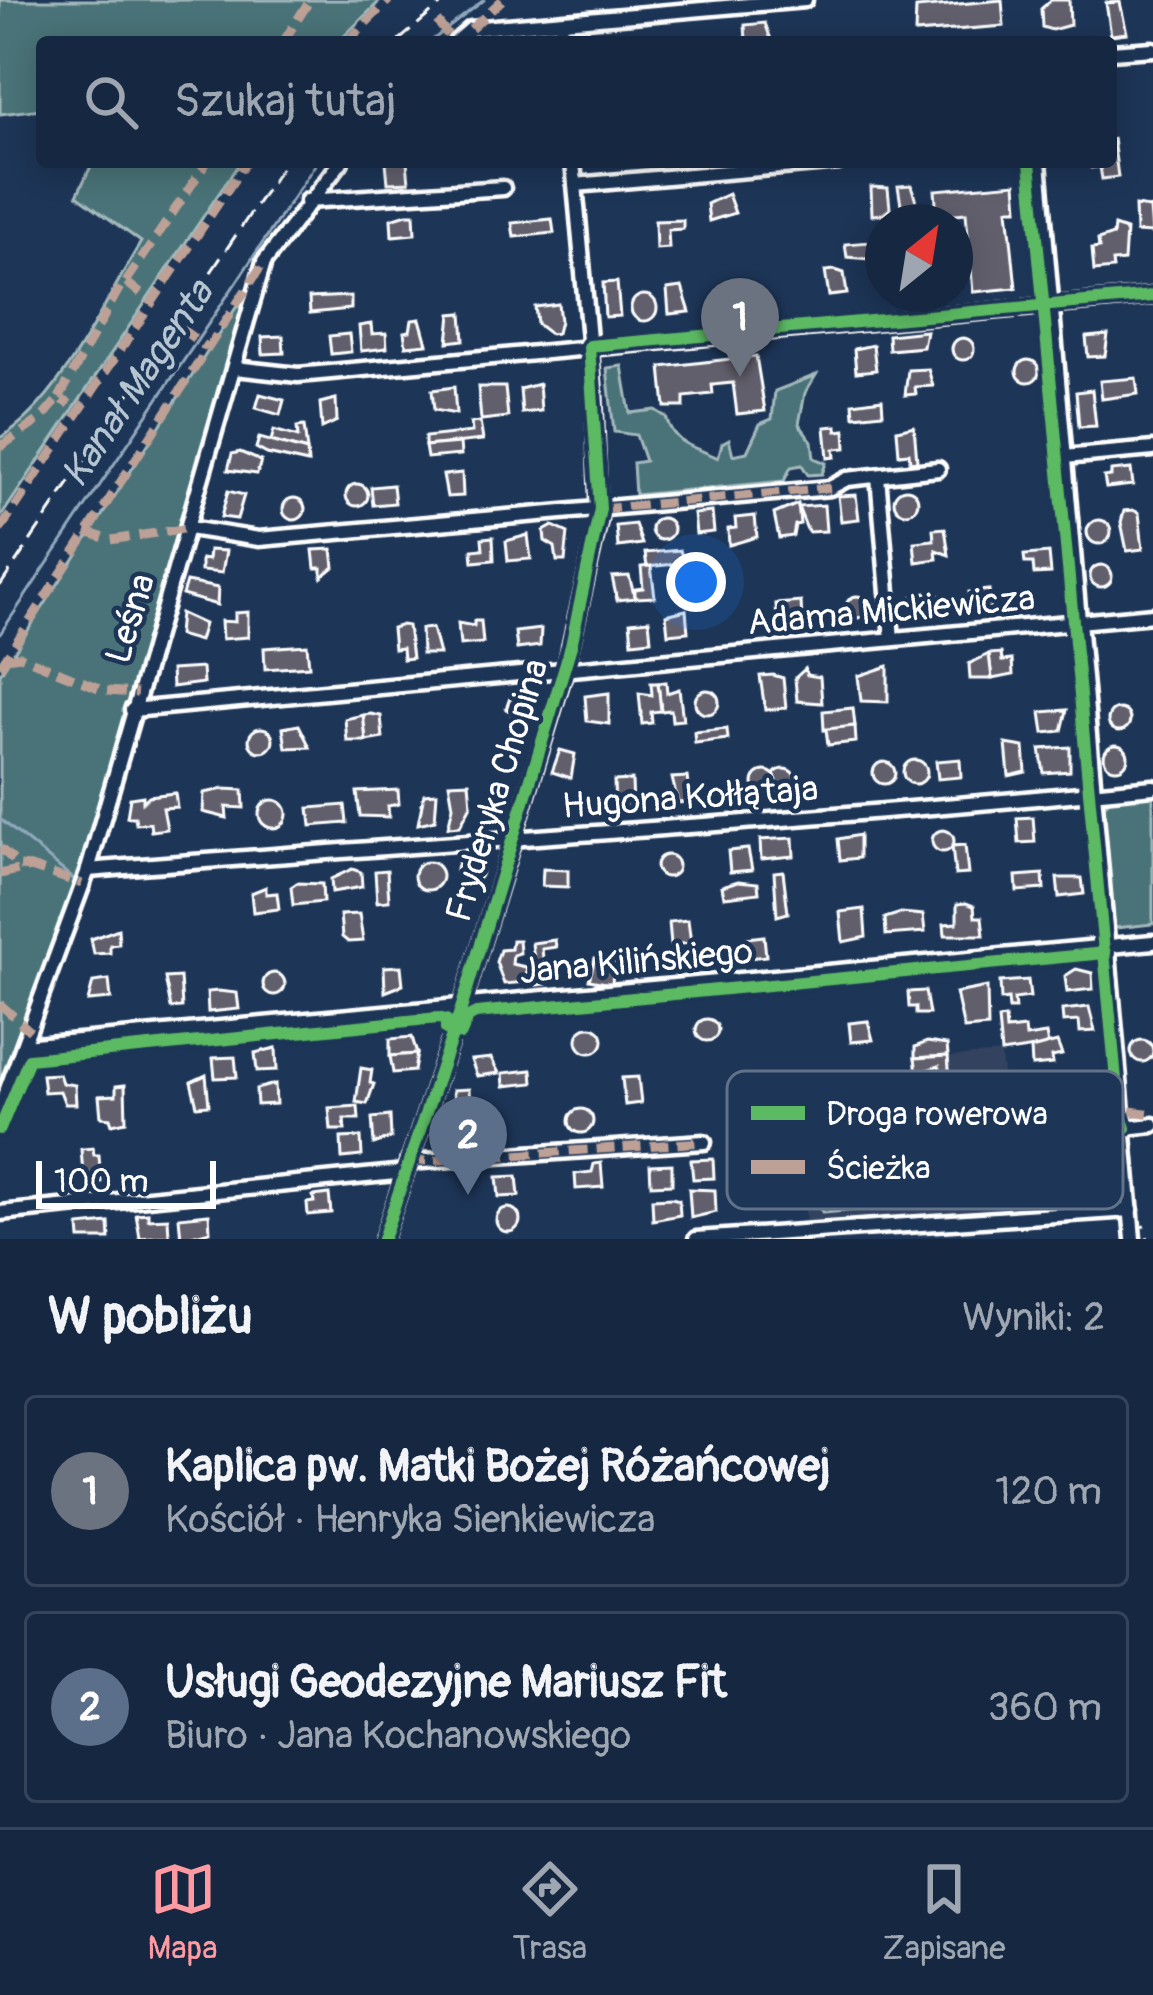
<!DOCTYPE html>
<html lang="pl">
<meta charset="utf-8">
<style>
:root{--surface:#162841;--page:#23344c;--text:#f1f3f6;--muted:#9ea6b1;--line:#35445a;--accent:#ff9aa2}
body{margin:0;font-family:Pangolin,sans-serif;background:var(--page);color:var(--text)}
.compass{position:absolute;left:865px;top:204px;width:108px;height:108px;border-radius:50%;background:var(--surface);box-shadow:0 6px 30px #0003;rotate:30deg}
.scale{position:absolute;left:36px;bottom:30px;width:180px;box-sizing:border-box;padding-left:12px;border:6px solid #fff;border-top:0;font-size:33px;line-height:42px;white-space:nowrap;color:#fff;-webkit-text-stroke:9px #1d3557;paint-order:stroke}
.you{position:absolute;left:696px;top:582px;width:42px;height:42px;margin:-30px;border:9px solid #fff;border-radius:50%;background:#1a73e8;box-shadow:0 0 0 18px #1a73e833}
.badge{display:grid;place-items:center;width:78px;height:78px;border-radius:50%;background:var(--accent);color:#fff;font-size:39px;font-weight:700}
.pin{position:absolute;translate:-50% -99px;filter:drop-shadow(0 3px 6px #0008)}
.pin::after{content:'';position:absolute;top:63px;width:42px;height:36px;background:inherit;clip-path:polygon(0 0,100% 0,50% 100%)}
.list{margin:0;padding:0;list-style:none}
h2{display:flex;justify-content:space-between;align-items:center;height:156px;margin:0;padding:0 48px;font-size:51px}
h2 small{font-size:39px;font-weight:400;color:var(--muted)}
.list li{display:grid;grid-template-columns:78px 1fr auto;gap:36px;align-items:center;box-sizing:border-box;height:192px;margin:0 24px 24px;padding:0 24px;border:3px solid var(--line);border-radius:12px}
.list b{display:block;font-size:45px;white-space:nowrap}
.list p{margin:0;font-size:39px;white-space:nowrap;color:var(--muted)}
.list em{font-size:39px;font-style:normal;color:var(--muted)}
.icon{flex:none;width:66px;height:66px;fill:none;stroke:currentColor;stroke-width:2;stroke-linecap:round;stroke-linejoin:round}
.map{position:relative;flex:none;width:1153px;height:1239px;overflow:hidden}
.search{position:absolute;background:var(--surface);box-shadow:0 6px 30px #0003;left:36px;right:36px;top:36px;height:132px;display:flex;align-items:center;gap:30px;box-sizing:border-box;padding:0 42px;border-radius:12px;color:var(--muted);font-size:45px}
.sheet{height:588px;background:var(--surface)}
nav{display:flex;justify-content:space-around;align-items:center;box-sizing:border-box;height:168px;border-top:3px solid var(--line);background:var(--surface);font-size:33px;color:var(--muted)}
nav a{display:grid;justify-items:center;gap:6px}
nav .on{color:var(--accent)}
.map>svg:first-child{display:block}
.built{fill:#32425e}
.green{fill:#4a7378;stroke:#a4b9bc;stroke-width:3;fill-rule:evenodd}
.lines{fill:none;stroke-linecap:round;stroke-linejoin:round}
.stream{stroke:#91a8bc;stroke-width:3}
.building{fill:#625f6d;stroke:#fff;stroke-width:3}
.street-casing{stroke:#fff;stroke-width:21}
.path{stroke:#fff;stroke-width:3;stroke-dasharray:3 9;stroke-linecap:butt}
.street{stroke:#1d3557;stroke-width:12}
.rail{stroke:#fff;stroke-width:3;stroke-dasharray:18 9;stroke-linecap:butt}
.quiet{stroke:#bda197;stroke-width:9;stroke-dasharray:18 9;stroke-linecap:butt}
.cycleway-casing{stroke:#1d3557;stroke-width:20}
.cycleway{stroke:#5cba63;stroke-width:12}
.labels{text-anchor:middle;stroke-width:9;stroke-linejoin:round;paint-order:stroke}
.street-label{font-size:36px;fill:#fff;stroke:#1d3557}
.water-label{font-size:39px;font-style:italic;fill:#b5c5d2;stroke:#1d3557}
.key{fill:#1d3557;stroke:#617289;stroke-width:3}
.key-label{font-size:33px;fill:#fff}
</style>
<div class="map">
<svg width="1153" height="1239" viewBox="0 0 1153 1239">
<rect width="100%" height="100%" fill="#1d3557"/>
<filter id="ink" filterUnits="userSpaceOnUse"><feTurbulence type="fractalNoise" baseFrequency=".00833" numOctaves="2"/><feDisplacementMap in="SourceGraphic" scale="24" xChannelSelector="R" yChannelSelector="G"/><feConvolveMatrix kernelMatrix="1 2 1 2 8 2 1 2 1" color-interpolation-filters="sRGB"/></filter>
<g filter="url(#ink)">
<polygon class="built" points="1001,1053 1004,1084 1108,1075 1118,1203 806,1225 800,1143 954,1133 949,1057"/>
<g class="green">
<polygon points="0,0 381,0 338,42 42,42 42,109 0,114"/>
<path d="M93 162H240L0 518V438C61 401 103 304 141 242L77 195Z"/>
<polygon points="237,306 246,311 59,941 0,1086 0,674"/>
<path d="M622 366 630 413 655 410 666 417C674 446 694 446 718 458L722 443 729 439 733 455 747 452 760 424 772 419 775 391 816 375 805 393 799 424 812 441 814 458 826 463 822 474 808 475 802 465 791 467 784 481 635 495 633 463 645 461 636 435 614 432 607 368Z"/>
<polygon points="1153,793 1153,924 1115,928 1101,809 1111,798"/>
<path d="M934 1141 931 1149 945 1177 940 1192 927 1204 823 1213C809 1194 797 1180 814 1156H804L803 1150ZM914 1149 933 1156 940 1169 938 1189C921 1209 800 1227 811 1169L824 1156Z"/>
</g>
<g class="lines">
<g class="stream">
<polyline points="430,42 484,0"/>
<polyline points="0,634 317,162"/>
<polyline points="0,819 76,881"/>
</g>
</g>
<g class="building">
<polygon points="1002,0 1004,26 915,33 916,8"/>
<polygon points="1069,0 1070,25 1052,30 1042,27 1041,9 1051,0"/>
<polygon points="1120,2 1127,33 1111,35 1106,3"/>
<polygon points="765,23 772,42 746,40 745,25"/>
<polygon points="1113,138 1118,177 1102,179 1100,167 1091,168 1088,162 1111,162"/>
<polygon points="386,162 407,162 409,182 388,183"/>
<polygon points="1016,183 1018,209 1008,209 1016,288 973,292 966,213 937,216 935,190"/>
<polygon points="911,185 919,210 902,211 898,186"/>
<polygon points="871,187 888,188 890,208 883,214 872,215"/>
<polygon points="728,194 735,213 709,221 707,204"/>
<polygon points="1135,206 1150,208 1152,233 1136,232"/>
<polygon points="407,214 414,214 415,234 392,236 391,219"/>
<polygon points="552,219 554,233 514,237 512,223"/>
<polygon points="683,220 683,229 668,230 669,248 656,249 655,221"/>
<polygon points="1114,226 1126,230 1124,261 1112,262 1113,269 1094,271 1092,249 1099,248 1098,240 1113,235"/>
<polygon points="882,241 883,260 847,257 845,244"/>
<polygon points="835,270 844,273 847,294 829,296 825,271"/>
<polygon points="617,282 620,316 605,317 603,283"/>
<polygon points="750,286 748,306 731,308 729,291"/>
<polygon points="682,287 690,312 669,314 667,289"/>
<circle cx="644" cy="308" r="13"/>
<polygon points="351,296 351,309 310,313 309,298"/>
<polygon points="558,304 560,321 557,333 550,334 537,324 535,307"/>
<polygon points="462,313 464,340 448,342 451,314"/>
<polygon points="420,319 427,344 406,346 404,332 410,331 412,320"/>
<polygon points="371,324 372,334 386,333 387,348 361,351 359,326"/>
<polygon points="926,331 923,347 889,350 888,335"/>
<polygon points="349,334 351,352 331,354 329,336"/>
<polygon points="1108,335 1105,356 1088,357 1086,337"/>
<polygon points="283,336 284,353 263,354 262,337"/>
<circle cx="963" cy="349" r="11"/>
<polygon points="873,345 876,370 856,372 854,349"/>
<polygon points="756,356 765,411 737,414 733,383 712,385 713,394 684,397 684,407 665,407 661,367"/>
<circle cx="1028" cy="371" r="11"/>
<polygon points="928,369 933,386 915,387 916,394 905,395 908,370"/>
<polygon points="1136,378 1138,394 1102,399 1100,381"/>
<polygon points="539,384 541,411 522,413 520,389"/>
<polygon points="454,387 456,414 434,410 432,390"/>
<polygon points="478,387 505,387 508,417 481,420"/>
<polygon points="1092,390 1096,426 1079,427 1076,392"/>
<polygon points="260,394 284,400 280,415 256,408"/>
<polygon points="336,399 337,421 322,428 320,403"/>
<polygon points="882,399 883,413 854,416 853,403"/>
<polygon points="480,422 483,440 425,446 425,437 472,432 471,423"/>
<polygon points="304,426 307,451 271,441 274,430 298,437 297,427"/>
<polygon points="837,426 837,431 845,430 846,448 834,449 835,457 828,458 825,427"/>
<polygon points="914,426 917,461 910,462 909,453 899,454 897,430"/>
<polygon points="259,438 307,451 308,463 267,454 256,448"/>
<polygon points="460,443 461,455 427,458 425,446"/>
<polygon points="240,452 261,461 257,474 228,470 232,454"/>
<polygon points="1131,469 1133,485 1106,488 1104,477 1111,476 1111,471"/>
<polygon points="462,473 463,496 447,497 443,475"/>
<circle cx="357" cy="495" r="11"/>
<polygon points="393,485 395,503 373,505 371,487"/>
<circle cx="906" cy="501" r="12"/>
<polygon points="228,491 244,495 237,519 221,517"/>
<polygon points="856,495 859,519 841,521 838,496"/>
<circle cx="294" cy="509" r="11"/>
<polygon points="798,504 800,524 795,525 793,536 779,538 774,514"/>
<polygon points="824,505 826,531 808,532 798,507"/>
<polygon points="1133,510 1139,513 1143,549 1127,551 1121,522 1124,511"/>
<polygon points="712,512 714,532 696,534 694,514"/>
<polygon points="755,516 757,537 729,545 728,529 736,528 735,518"/>
<circle cx="662" cy="529" r="11"/>
<circle cx="1099" cy="532" r="12"/>
<polygon points="635,524 642,544 618,547 616,526"/>
<polygon points="553,526 568,533 565,561 557,561 555,547 545,541 544,531"/>
<polygon points="945,528 949,555 936,550 937,559 916,562 914,542 934,540 933,529"/>
<polygon points="528,535 531,559 508,561 506,541"/>
<polygon points="493,537 494,560 473,562 472,550 483,549 482,538"/>
<polygon points="332,549 334,567 322,577 322,568 315,568 313,550"/>
<polygon points="209,550 226,551 222,573 201,571 201,559 208,560"/>
<polygon points="680,550 684,563 647,567 645,553"/>
<polygon points="1049,553 1051,573 1034,574 1033,563 1025,563 1024,555"/>
<circle cx="1101" cy="576" r="11"/>
<polygon points="651,566 655,597 635,598 635,589 643,588 641,567"/>
<polygon points="629,576 635,598 617,600 612,577"/>
<polygon points="186,582 218,588 217,605 182,595"/>
<polygon points="989,590 991,609 971,610 969,592"/>
<polygon points="926,593 941,596 942,608 913,613 911,597"/>
<circle cx="857" cy="607" r="11"/>
<polygon points="801,602 802,619 777,621 776,604"/>
<polygon points="686,610 688,632 668,634 666,615"/>
<polygon points="248,612 248,637 222,639 221,621 235,622 235,613"/>
<polygon points="180,613 204,624 199,641 178,635"/>
<polygon points="649,620 651,640 632,642 630,622"/>
<polygon points="474,621 481,621 483,643 460,645 458,623 474,626"/>
<polygon points="402,625 408,626 412,658 403,659 402,648 394,649 392,628"/>
<polygon points="432,628 439,654 422,654 421,629"/>
<polygon points="541,629 540,646 517,649 515,632"/>
<polygon points="307,645 309,666 265,669 264,648"/>
<polygon points="1001,653 1002,661 1012,660 1013,675 992,679 989,654"/>
<polygon points="989,654 992,679 970,679 969,664"/>
<polygon points="888,666 888,702 861,701 858,676"/>
<polygon points="202,668 203,683 172,687 171,670"/>
<polygon points="805,669 807,675 820,677 822,703 797,701 795,678"/>
<polygon points="773,675 783,678 786,708 765,710 760,676"/>
<polygon points="666,682 667,693 679,689 683,720 672,721 671,710 661,711 658,683"/>
<polygon points="651,683 658,683 661,711 651,712 652,723 642,724 639,693 652,695"/>
<circle cx="707" cy="702" r="12"/>
<polygon points="609,693 609,724 587,721 585,696"/>
<polygon points="510,698 534,706 529,723 511,718 513,712 506,709"/>
<polygon points="853,708 855,726 824,730 823,711"/>
<circle cx="1119" cy="720" r="11"/>
<polygon points="1067,710 1062,731 1044,733 1041,712"/>
<polygon points="371,714 381,716 383,738 366,741 363,715"/>
<polygon points="363,715 366,741 347,741 345,719"/>
<polygon points="299,725 310,747 286,748 283,728"/>
<polygon points="855,726 856,742 828,745 826,729"/>
<circle cx="261" cy="740" r="12"/>
<polygon points="727,729 728,739 695,743 694,732"/>
<polygon points="1006,744 1024,747 1026,772 1009,776"/>
<circle cx="1116" cy="757" r="12"/>
<polygon points="1070,747 1070,771 1044,773 1040,749"/>
<polygon points="560,750 575,754 571,778 552,772"/>
<polygon points="960,759 961,777 938,779 936,761"/>
<circle cx="915" cy="772" r="12"/>
<circle cx="884" cy="773" r="11"/>
<circle cx="784" cy="781" r="12"/>
<circle cx="765" cy="783" r="12"/>
<polygon points="687,777 690,802 678,803 672,778"/>
<polygon points="632,780 633,808 615,810 614,781"/>
<polygon points="469,782 471,805 460,826 448,827 453,806 449,783"/>
<polygon points="224,789 243,790 244,808 226,807 227,818 203,812 204,793"/>
<polygon points="398,790 399,804 388,806 389,817 360,816 357,792"/>
<polygon points="175,793 177,807 163,808 167,829 151,831 150,823 136,824 135,817 127,817 130,798 143,796 143,802 149,796"/>
<polygon points="437,793 435,820 418,824 424,794"/>
<circle cx="273" cy="814" r="14"/>
<polygon points="345,805 347,823 311,826 309,808"/>
<polygon points="1033,817 1035,842 1019,843 1017,818"/>
<circle cx="943" cy="841" r="11"/>
<polygon points="859,835 859,858 840,860 838,839"/>
<polygon points="793,838 794,856 761,859 760,840"/>
<polygon points="965,845 968,874 955,875 952,846"/>
<polygon points="748,849 752,870 730,872 728,851"/>
<circle cx="667" cy="866" r="11"/>
<circle cx="469" cy="870" r="13"/>
<circle cx="428" cy="876" r="14"/>
<polygon points="352,869 361,872 362,887 332,892 331,879"/>
<polygon points="543,869 568,870 568,887 542,886"/>
<polygon points="387,870 389,901 377,902 375,871"/>
<polygon points="783,871 788,913 777,916 774,872"/>
<polygon points="1043,874 1044,889 1017,891 1016,876"/>
<polygon points="1057,878 1082,878 1084,894 1059,897"/>
<polygon points="738,881 758,883 759,893 724,897 722,886"/>
<polygon points="297,883 322,884 323,902 293,905 291,887"/>
<polygon points="266,887 266,894 277,893 279,909 253,912 251,893"/>
<polygon points="966,903 974,906 975,917 982,917 984,935 945,935 944,924 957,923 957,904"/>
<polygon points="864,909 866,937 843,942 840,912"/>
<polygon points="901,913 923,915 925,932 886,935 885,918"/>
<polygon points="359,914 363,941 348,942 342,937 340,915"/>
<polygon points="688,920 691,943 671,945 669,922"/>
<polygon points="118,929 119,944 110,945 110,953 94,954 91,939"/>
<polygon points="764,936 766,956 748,958 746,938"/>
<polygon points="512,940 519,940 520,953 513,955 512,964 526,967 528,982 504,984 496,962 500,950 511,949"/>
<polygon points="555,940 556,947 542,949 546,984 537,985 532,943"/>
<polygon points="614,956 612,984 589,980 595,958"/>
<polygon points="401,966 403,985 385,992 384,967"/>
<polygon points="1076,969 1092,973 1093,989 1067,992 1065,976"/>
<circle cx="274" cy="984" r="11"/>
<polygon points="180,977 182,1007 171,1008 165,978"/>
<polygon points="109,980 111,999 88,1001 93,982"/>
<polygon points="1028,980 1030,997 1014,999 1015,1009 1009,1009 1008,999 1001,1000 1000,982"/>
<polygon points="987,987 988,1027 964,1029 956,993"/>
<polygon points="218,991 237,993 239,1009 208,1012 207,992"/>
<polygon points="925,991 929,1014 916,1014 916,1007 909,1007 908,992"/>
<polygon points="1089,1007 1095,1031 1080,1032 1079,1021 1063,1022 1062,1010"/>
<polygon points="1005,1018 1006,1030 1025,1028 1026,1037 1046,1034 1048,1046 1001,1053 998,1019"/>
<circle cx="707" cy="1030" r="11"/>
<polygon points="868,1021 873,1040 851,1042 849,1023"/>
<circle cx="590" cy="1040" r="13"/>
<polygon points="412,1037 417,1054 390,1056 390,1039"/>
<circle cx="1142" cy="1051" r="11"/>
<polygon points="927,1042 947,1045 948,1056 915,1058 915,1047"/>
<polygon points="1057,1042 1062,1055 1052,1057 1053,1064 1032,1066 1031,1049"/>
<polygon points="276,1048 277,1070 257,1071 255,1053"/>
<polygon points="417,1054 414,1071 393,1073 390,1056"/>
<polygon points="948,1056 951,1093 942,1094 939,1066 917,1073 915,1058"/>
<polygon points="235,1057 237,1077 215,1078 213,1058"/>
<polygon points="491,1058 499,1073 477,1076 471,1060"/>
<polygon points="361,1068 372,1070 370,1083 374,1084 367,1104 356,1102"/>
<polygon points="532,1070 533,1083 504,1086 503,1073"/>
<polygon points="59,1074 62,1083 75,1085 76,1104 65,1104 60,1091 44,1092 42,1075"/>
<polygon points="206,1075 209,1105 197,1106 191,1082"/>
<polygon points="638,1077 641,1103 625,1105 622,1078"/>
<polygon points="275,1084 276,1104 257,1105 256,1089"/>
<polygon points="125,1085 126,1121 112,1124 110,1118 101,1117 99,1096 116,1095 116,1086"/>
<polygon points="469,1089 471,1120 455,1121 453,1090"/>
<polygon points="358,1106 359,1119 344,1119 345,1130 331,1130 329,1108"/>
<circle cx="581" cy="1121" r="12"/>
<polygon points="390,1116 391,1138 374,1144 372,1118"/>
<polygon points="361,1137 362,1156 342,1158 341,1138"/>
<polygon points="93,1148 94,1155 99,1155 101,1182 93,1183 92,1174 83,1174 81,1149"/>
<polygon points="713,1159 714,1178 693,1179 691,1160"/>
<polygon points="601,1163 603,1187 576,1189 575,1174 592,1172 594,1164"/>
<polygon points="672,1164 672,1184 651,1185 650,1165"/>
<polygon points="517,1176 519,1196 499,1197 497,1177"/>
<polygon points="689,1189 715,1190 716,1212 691,1218"/>
<polygon points="329,1194 331,1213 308,1215 307,1203 314,1202 313,1196"/>
<polygon points="672,1198 679,1200 680,1215 653,1220 652,1199"/>
<circle cx="508" cy="1220" r="12"/>
<polygon points="148,1213 148,1219 168,1218 169,1236 140,1238 136,1214"/>
<polygon points="209,1214 210,1231 181,1239 179,1217"/>
<polygon points="109,1223 110,1239 80,1239 79,1226"/>
</g>
<g class="lines">
<g class="street-casing">
<g id="street">
<polyline points="561,22 562,42"/>
<polyline points="456,42 471,29 805,0"/>
<polyline points="1111,52 1153,49"/>
<polyline points="1039,162 1133,1239"/>
<polyline points="575,185 839,162"/>
<polyline points="307,201 503,188"/>
<polyline points="235,368 298,375 1153,296"/>
<polyline points="1064,457 1153,449"/>
<polyline points="878,476 892,639"/>
<polyline points="189,528 259,539 830,488 847,479 938,469"/>
<polyline points="132,710 1153,615"/>
<path d="M88 870C443 842 798 822 1153 787"/>
<polyline points="24,1046 1153,942"/>
<polyline points="0,1108 88,870 264,262 341,162"/>
<polyline points="1125,1128 1153,1125"/>
<polyline points="408,1162 704,1142"/>
<polyline points="0,1213 405,1172"/>
<polyline points="383,1239 462,1006 565,670 599,520 594,395 573,162"/>
<polyline points="696,1239 1131,1210"/>
</g>
</g>
<polyline class="path" points="1143,1225 1148,1239"/>
<use href="#street" class="street"/>
<g class="rail">
<polyline points="397,42 446,0"/>
<polyline points="0,586 285,162"/>
</g>
<g class="quiet">
<polyline points="437,21 453,42"/>
<polyline points="471,29 502,0"/>
<polyline points="283,42 310,0"/>
<polyline points="347,42 389,0"/>
<polyline points="126,282 207,162"/>
<polyline points="180,328 207,348"/>
<polyline points="59,398 120,287 126,282 146,298"/>
<polyline points="0,447 42,418 59,398 70,404"/>
<polyline points="600,509 830,488"/>
<polyline points="0,530 246,162"/>
<polyline points="86,532 111,540 189,528"/>
<polyline points="6,658 20,656 106,691 137,693"/>
<polyline points="0,667 264,262"/>
<polyline points="0,848 20,866 31,867"/>
<polyline points="0,874 31,867 82,884"/>
<polyline points="0,1004 30,1031"/>
<polyline points="1130,1111 1153,1114"/>
<polyline points="408,1162 704,1142"/>
</g>
<g class="cycleway-casing">
<g id="cycleway">
<polyline points="1030,162 1119,1112 1125,1128"/>
<polyline points="0,1129 29,1059 438,1018 446,1020 446,1029 461,1034 468,1017 476,1013 1105,953"/>
<polyline points="383,1239 462,1006 571,646 600,509 589,346 1153,296"/>
</g>
</g>
<use href="#cycleway" class="cycleway"/>
</g>
</g>
<g class="labels">
<g class="street-label">
<text transform="translate(891 609) rotate(-5)" y="13">Adama Mickiewicza</text>
<text transform="translate(129 618) rotate(-73)" y="13">Leśna</text>
<text transform="translate(496 790) rotate(-73)" y="13">Fryderyka Chopina</text>
<text transform="translate(690 796) rotate(-4)" y="13">Hugona Kołłątaja</text>
<text transform="translate(636 960) rotate(-5)" y="13">Jana Kilińskiego</text>
</g>
<g class="water-label">
<text transform="translate(136 383) rotate(-56)" y="14">Kanał Magenta</text>
</g>
</g>
<rect x="727" y="1071" width="396" height="138" rx="18" class="key"/>
<rect x="751" y="1106" width="54" height="14" fill="#5cba63"/>
<rect x="751" y="1160" width="54" height="14" fill="#bda197"/>
<g class="key-label">
<text x="826" y="1125">Droga rowerowa</text>
<text x="826" y="1179">Ścieżka</text>
</g>
</svg>
<svg class="compass" viewBox="-18 -18 36 36"><path d="M0-13l5 13h-10z" fill="#e53935"/><path d="M0 13l5-13h-10z" fill="#9ea6b1"/></svg>
<div class="scale">100 m</div>
<div class="you"></div>
<div class="pin badge" style="left:740px;top:377px;background:#6b7280">1</div>
<div class="pin badge" style="left:468px;top:1195px;background:#5c6f8a">2</div>
<div class="search"><svg class="icon" aria-label="search" viewBox="0 0 24 24"><circle cx="10" cy="10" r="6"/><path d="M15 15l6 6"/></svg>Szukaj tutaj</div>
</div>
<section class="sheet">
<h2>W pobliżu<small>Wyniki: 2</small></h2>
<ul class="list">
<li><span class="badge" style="background:#6b7280">1</span><div><b>Kaplica pw. Matki Bożej Różańcowej</b><p>Kościół · Henryka Sienkiewicza</p></div><em>120 m</em></li>
<li><span class="badge" style="background:#5c6f8a">2</span><div><b>Usługi Geodezyjne Mariusz Fit</b><p>Biuro · Jana Kochanowskiego</p></div><em>360 m</em></li>
</ul>
</section>
<nav>
<a class="on"><svg class="icon" aria-label="map" viewBox="0 0 24 24"><path d="M3 6l6-2 6 2 6-2v14l-6 2-6-2-6 2zM9 4v14M15 6v14"/></svg>Mapa</a>
<a><svg class="icon" aria-label="directions" viewBox="0 0 24 24"><path d="M12 3l9 9-9 9-9-9zM9 14v-3h6M13 9l2 2-2 2"/></svg>Trasa</a>
<a><svg class="icon" aria-label="saved" viewBox="0 0 24 24"><path d="M7 4h10v16l-5-4-5 4z"/></svg>Zapisane</a>
</nav>
